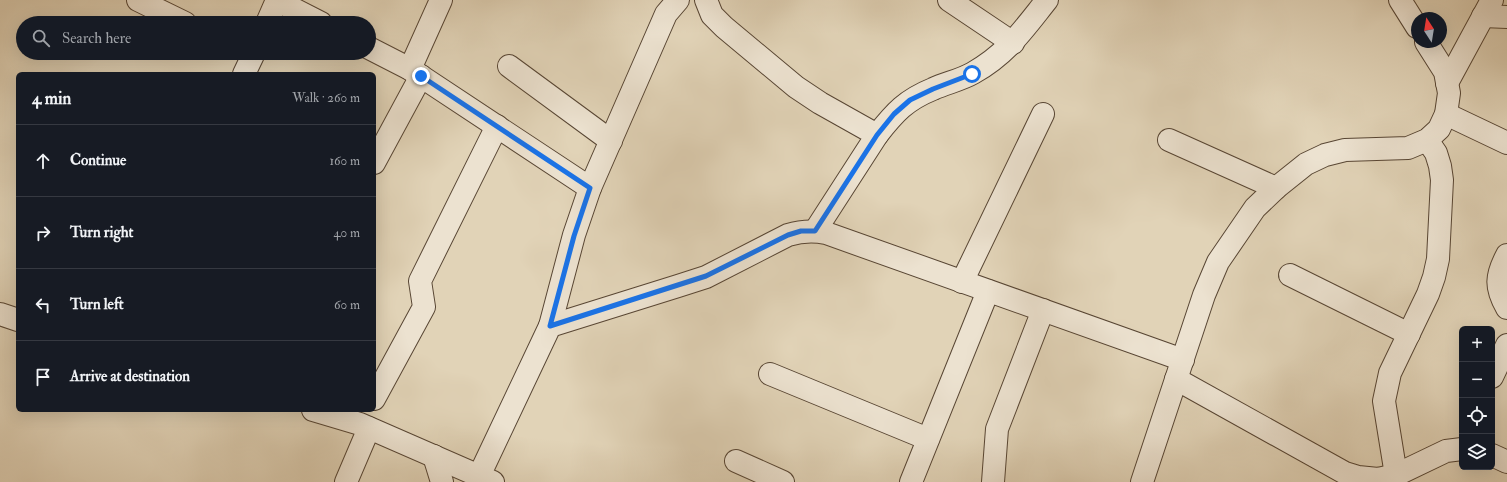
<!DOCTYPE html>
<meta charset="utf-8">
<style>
:root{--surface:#171b24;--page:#20242c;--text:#f1f3f6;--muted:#9ea1a6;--line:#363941}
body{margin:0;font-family:"IM FELL Double Pica",serif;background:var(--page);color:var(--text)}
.controls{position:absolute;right:12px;bottom:12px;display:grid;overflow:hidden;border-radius:6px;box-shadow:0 4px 16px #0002}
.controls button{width:36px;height:36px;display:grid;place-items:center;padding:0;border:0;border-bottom:1px solid var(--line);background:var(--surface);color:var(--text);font:20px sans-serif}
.compass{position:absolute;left:1411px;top:12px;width:36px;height:36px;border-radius:50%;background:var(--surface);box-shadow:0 4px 16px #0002;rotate:348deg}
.stop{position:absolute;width:12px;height:12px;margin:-9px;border:3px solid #1a73e8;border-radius:50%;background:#fff}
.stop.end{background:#1a73e8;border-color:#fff;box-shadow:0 1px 4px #0008}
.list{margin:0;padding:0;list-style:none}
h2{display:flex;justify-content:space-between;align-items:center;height:52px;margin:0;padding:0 16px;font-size:17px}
h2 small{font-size:13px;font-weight:400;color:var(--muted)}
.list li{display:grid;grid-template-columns:26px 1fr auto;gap:12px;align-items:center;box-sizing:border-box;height:72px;padding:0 16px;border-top:1px solid var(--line)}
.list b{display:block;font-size:15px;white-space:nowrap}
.list em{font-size:13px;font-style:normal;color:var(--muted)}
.icon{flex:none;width:22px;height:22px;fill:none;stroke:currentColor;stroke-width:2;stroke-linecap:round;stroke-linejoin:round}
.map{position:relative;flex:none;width:1507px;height:482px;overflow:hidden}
.search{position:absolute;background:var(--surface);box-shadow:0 4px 16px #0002;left:16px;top:16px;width:360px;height:44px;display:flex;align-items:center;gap:10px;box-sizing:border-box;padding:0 14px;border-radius:22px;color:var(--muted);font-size:15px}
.panel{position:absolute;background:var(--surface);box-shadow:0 4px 16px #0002;left:16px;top:72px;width:360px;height:340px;border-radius:6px}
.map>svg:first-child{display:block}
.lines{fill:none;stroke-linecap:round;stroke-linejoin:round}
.minor-casing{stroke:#584634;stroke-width:24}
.minor{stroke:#ece2d0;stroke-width:22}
.route{stroke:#1a73e8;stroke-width:5}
</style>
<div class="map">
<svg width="1507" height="482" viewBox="0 0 1507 482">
<rect width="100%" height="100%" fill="#e1d3b7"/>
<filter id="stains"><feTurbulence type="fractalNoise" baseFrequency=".005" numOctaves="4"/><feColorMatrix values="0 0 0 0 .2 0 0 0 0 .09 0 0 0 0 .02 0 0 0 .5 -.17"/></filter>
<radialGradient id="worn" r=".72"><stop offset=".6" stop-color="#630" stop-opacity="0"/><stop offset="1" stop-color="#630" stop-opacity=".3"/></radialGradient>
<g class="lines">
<g class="minor-casing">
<g id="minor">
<polyline points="138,0 185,23"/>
<polyline points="276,0 321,23"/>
<polyline points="706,0 712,15 724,27 796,87 820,103 877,135 815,231"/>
<polyline points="949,0 1013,43"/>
<polyline points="1400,0 1417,27"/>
<polyline points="1483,16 1507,17"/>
<polyline points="267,23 277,0"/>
<polyline points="369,48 410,69 590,188"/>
<polyline points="509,66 611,141"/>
<polyline points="410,69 441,0"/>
<polyline points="244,74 254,53"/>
<polyline points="1447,83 1492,0"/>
<polyline points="1446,114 1507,143"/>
<path d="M877 135C895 112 906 100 933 89 946 83 961 80 973 73 1007 54 1023 30 1047 0"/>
<polyline points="1169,140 1276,188"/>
<polyline points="374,163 421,76"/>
<path d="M1507 255C1496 276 1495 287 1507 308"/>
<polyline points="1290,275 1409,334"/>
<polyline points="962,282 1043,114"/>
<polyline points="0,314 18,320"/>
<polyline points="550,326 574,235 590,188 666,14 678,0"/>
<polyline points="770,374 928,439"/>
<polyline points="1492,377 1507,345"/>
<polyline points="1176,379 1345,473 1358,477 1378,479 1396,475 1446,451 1462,449"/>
<polyline points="374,399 424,307 420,281 497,126"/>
<polyline points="313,410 360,424 493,482"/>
<polyline points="1492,455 1507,462"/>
<polyline points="434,456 442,482"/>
<polyline points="736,461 783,482"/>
<polyline points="1396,475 1384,401 1390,373 1428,294 1434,277 1438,259 1442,180 1440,166 1436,153 1427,140"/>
<path d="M479 476 550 326 678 286 706 277 788 235C801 231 812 230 826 233L1183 360"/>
<polyline points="346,482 369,428"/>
<polyline points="911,482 988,291"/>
<polyline points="993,482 997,429 1043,310"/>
<polyline points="1142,482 1204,295 1218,262 1255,208 1276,188 1306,164 1325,155 1345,150 1408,148 1427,140 1439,129 1446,114 1449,93 1445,72 1426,42"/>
</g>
</g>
<use href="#minor" class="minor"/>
</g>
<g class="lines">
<polyline class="route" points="421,76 590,188 574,236 550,326 706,276 788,235 801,231 815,231 877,135 894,114 910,100 933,89 972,74"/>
</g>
<rect width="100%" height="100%" filter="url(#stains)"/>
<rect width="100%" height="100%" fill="url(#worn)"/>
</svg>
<div class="controls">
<button>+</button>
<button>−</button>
<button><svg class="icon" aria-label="locate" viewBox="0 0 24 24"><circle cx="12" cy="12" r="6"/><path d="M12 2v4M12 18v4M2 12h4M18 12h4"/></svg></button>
<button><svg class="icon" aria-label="layers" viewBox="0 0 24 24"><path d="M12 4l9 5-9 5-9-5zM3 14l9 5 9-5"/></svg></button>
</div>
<svg class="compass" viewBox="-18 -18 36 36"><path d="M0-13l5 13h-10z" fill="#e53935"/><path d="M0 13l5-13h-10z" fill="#9ea1a6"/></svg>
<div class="stop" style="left:972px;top:74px"></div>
<div class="stop end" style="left:421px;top:76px"></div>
<div class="search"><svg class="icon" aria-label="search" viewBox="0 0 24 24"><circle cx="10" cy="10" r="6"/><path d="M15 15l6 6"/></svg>Search here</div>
<section class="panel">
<h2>4 min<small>Walk · 260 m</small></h2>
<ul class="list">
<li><svg class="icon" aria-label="ahead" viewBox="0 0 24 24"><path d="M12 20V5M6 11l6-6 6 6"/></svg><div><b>Continue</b></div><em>160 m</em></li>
<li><svg class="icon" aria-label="right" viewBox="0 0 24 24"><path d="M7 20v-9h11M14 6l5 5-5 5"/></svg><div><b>Turn right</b></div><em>40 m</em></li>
<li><svg class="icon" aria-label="left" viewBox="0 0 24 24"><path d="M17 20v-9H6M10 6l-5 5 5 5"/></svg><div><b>Turn left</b></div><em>60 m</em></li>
<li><svg class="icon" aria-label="arrive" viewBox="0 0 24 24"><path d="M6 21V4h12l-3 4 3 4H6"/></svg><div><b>Arrive at destination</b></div></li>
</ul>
</section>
</div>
